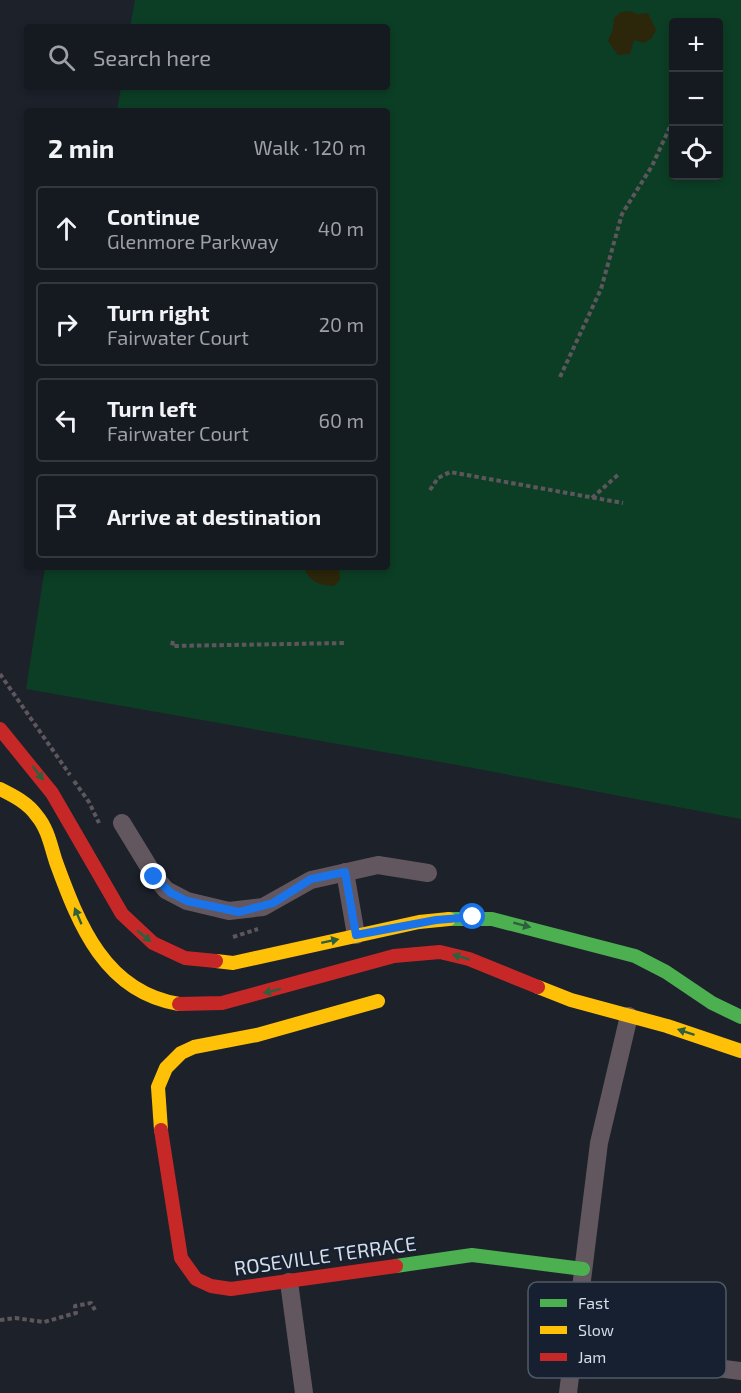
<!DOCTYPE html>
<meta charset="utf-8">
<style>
:root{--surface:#151920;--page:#22262d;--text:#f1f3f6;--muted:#9da0a5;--line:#34383e}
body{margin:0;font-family:"Exo 2",sans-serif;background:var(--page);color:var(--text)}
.controls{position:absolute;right:18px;top:18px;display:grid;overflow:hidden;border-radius:6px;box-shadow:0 3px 9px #0003}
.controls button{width:54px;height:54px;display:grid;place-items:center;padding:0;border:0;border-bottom:2px solid var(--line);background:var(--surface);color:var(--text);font:30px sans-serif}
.stop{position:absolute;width:18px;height:18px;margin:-14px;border:4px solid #1a73e8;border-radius:50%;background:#fff}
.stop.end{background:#1a73e8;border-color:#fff;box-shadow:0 2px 6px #0008}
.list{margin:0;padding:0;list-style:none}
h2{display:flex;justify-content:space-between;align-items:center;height:78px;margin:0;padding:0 24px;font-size:26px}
h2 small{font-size:20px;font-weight:400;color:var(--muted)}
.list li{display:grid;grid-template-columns:39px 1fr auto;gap:18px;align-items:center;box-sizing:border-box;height:84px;margin:0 12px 12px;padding:0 12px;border:2px solid var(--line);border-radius:6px}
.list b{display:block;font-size:22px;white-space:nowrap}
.list p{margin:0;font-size:20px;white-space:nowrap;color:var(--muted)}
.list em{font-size:20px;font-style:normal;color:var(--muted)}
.icon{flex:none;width:33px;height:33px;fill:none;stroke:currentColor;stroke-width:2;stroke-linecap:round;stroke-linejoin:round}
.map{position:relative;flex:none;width:741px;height:1393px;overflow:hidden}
.search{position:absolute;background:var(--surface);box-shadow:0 3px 9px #0003;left:24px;top:24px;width:366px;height:66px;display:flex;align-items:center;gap:15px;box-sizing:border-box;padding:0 21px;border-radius:6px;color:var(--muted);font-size:22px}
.panel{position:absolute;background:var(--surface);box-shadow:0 3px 9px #0003;left:24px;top:108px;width:366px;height:462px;border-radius:6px}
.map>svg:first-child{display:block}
.green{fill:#0c3e25;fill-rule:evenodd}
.sand{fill:#2c260a}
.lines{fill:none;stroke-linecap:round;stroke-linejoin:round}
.path{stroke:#5d565d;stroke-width:4;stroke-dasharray:4.5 3;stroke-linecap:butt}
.street{stroke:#63575f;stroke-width:18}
.fast{stroke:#4caf50;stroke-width:14}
.slow{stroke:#ffc107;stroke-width:14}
.jam{stroke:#c62828;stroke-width:14}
.oneway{fill:#2e603e}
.route{stroke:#1a73e8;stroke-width:8}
.labels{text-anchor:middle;stroke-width:4.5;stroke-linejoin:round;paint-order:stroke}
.street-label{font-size:20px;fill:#d6dde7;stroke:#162030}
.key{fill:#162030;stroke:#505967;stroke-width:1.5}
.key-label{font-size:16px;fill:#d6dde7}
</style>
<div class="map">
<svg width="741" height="1393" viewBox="0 0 741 1393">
<rect width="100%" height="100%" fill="#1c212a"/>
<path class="green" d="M135 0H741V819L457 765 26 689 45 567H387V111H117L121 87H387V27H130ZM674 22H718V176H674Z"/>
<g class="sand">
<polygon points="630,11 637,14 648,13 656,30 652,38 644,43 634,40 630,54 618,55 608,41 613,29 614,18 621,12"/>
<path d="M304 567H339L340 580 334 586C319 585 309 582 304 567Z"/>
</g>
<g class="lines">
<g class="path">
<polyline points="560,377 601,289 622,214 652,166 674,118"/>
<polyline points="430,490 438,478 450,472 623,503"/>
<polyline points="592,498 620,473"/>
<polyline points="173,641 172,646 345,643"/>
<polyline points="0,674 70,775"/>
<polyline points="74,781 89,802 99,823"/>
<polyline points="233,937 258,929"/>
<polyline points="0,1320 15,1318 44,1322 76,1313 75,1306 91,1303 95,1310"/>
</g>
<g class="street">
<polyline points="122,823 155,877 166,890 187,901 229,911 263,907 311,880 378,865 428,873"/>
<polyline points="345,872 356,935"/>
<polyline points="289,1282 304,1393"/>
<polyline points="574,1350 741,1371"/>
<polyline points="568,1393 599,1143 629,1016"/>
</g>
<g class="fast">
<polyline points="449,919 492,919 635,956 666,972 712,1003 741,1017"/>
<polyline points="396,1266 472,1255 583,1269"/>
</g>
<g class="slow">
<path d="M0 789C14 796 28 803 37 816 48 829 51 847 56 862 79 925 105 992 179 1004"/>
<polyline points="216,961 233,963 419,922 449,919"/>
<polyline points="538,987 571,1000 667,1026 741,1051"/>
<polyline points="161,1130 158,1087 166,1068 181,1053 194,1047 257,1035 378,1001"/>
</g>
<g class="jam">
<polyline points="0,729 52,793 122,914 153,943 185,958 216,961"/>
<polyline points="179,1004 222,1003 394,956 440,952 469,959 538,987"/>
<polyline points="161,1130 181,1258 196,1279 211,1286 231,1289 396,1266"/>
</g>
</g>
<defs><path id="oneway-solid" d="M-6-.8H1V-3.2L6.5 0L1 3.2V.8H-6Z" transform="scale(1.5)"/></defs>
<g class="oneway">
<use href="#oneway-solid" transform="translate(38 773) rotate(52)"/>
<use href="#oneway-solid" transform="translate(78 916) rotate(-113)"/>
<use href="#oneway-solid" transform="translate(522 925) rotate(15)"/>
<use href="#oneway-solid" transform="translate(144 936) rotate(40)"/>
<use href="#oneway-solid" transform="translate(330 941) rotate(-12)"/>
<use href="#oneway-solid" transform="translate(461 957) rotate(-164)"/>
<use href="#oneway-solid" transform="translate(272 991) rotate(166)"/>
<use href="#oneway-solid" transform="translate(686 1032) rotate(-162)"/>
</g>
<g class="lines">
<polyline class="route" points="154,877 171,893 187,901 239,912 273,903 311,879 345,872 356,935 436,920 473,917"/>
</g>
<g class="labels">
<g class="street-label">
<text transform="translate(325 1256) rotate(-8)" y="7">ROSEVILLE TERRACE</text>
</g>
</g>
<rect x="528" y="1282" width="198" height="96" rx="9" class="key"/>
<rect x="540" y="1299" width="27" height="8" fill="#4caf50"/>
<rect x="540" y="1326" width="27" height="8" fill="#ffc107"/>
<rect x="540" y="1353" width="27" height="8" fill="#c62828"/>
<g class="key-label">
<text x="578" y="1309">Fast</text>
<text x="578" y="1336">Slow</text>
<text x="578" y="1363">Jam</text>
</g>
</svg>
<div class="controls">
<button>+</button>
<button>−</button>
<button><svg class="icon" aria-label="locate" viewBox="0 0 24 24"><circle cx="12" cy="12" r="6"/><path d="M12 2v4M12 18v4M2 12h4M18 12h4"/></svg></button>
</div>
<div class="stop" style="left:473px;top:917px"></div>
<div class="stop end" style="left:154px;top:877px"></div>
<div class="search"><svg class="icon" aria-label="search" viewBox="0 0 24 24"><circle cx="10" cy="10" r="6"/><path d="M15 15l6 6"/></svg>Search here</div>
<section class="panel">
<h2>2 min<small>Walk · 120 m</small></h2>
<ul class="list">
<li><svg class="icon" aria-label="ahead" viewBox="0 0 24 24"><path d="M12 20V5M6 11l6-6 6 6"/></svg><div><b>Continue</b><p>Glenmore Parkway</p></div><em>40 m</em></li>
<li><svg class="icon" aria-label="right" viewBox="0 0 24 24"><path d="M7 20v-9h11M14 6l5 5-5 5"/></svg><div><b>Turn right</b><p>Fairwater Court</p></div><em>20 m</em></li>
<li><svg class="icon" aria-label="left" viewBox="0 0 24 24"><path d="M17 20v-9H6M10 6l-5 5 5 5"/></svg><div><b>Turn left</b><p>Fairwater Court</p></div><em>60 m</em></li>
<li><svg class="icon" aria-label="arrive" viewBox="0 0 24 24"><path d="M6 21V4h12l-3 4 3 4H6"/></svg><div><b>Arrive at destination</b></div></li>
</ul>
</section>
</div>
